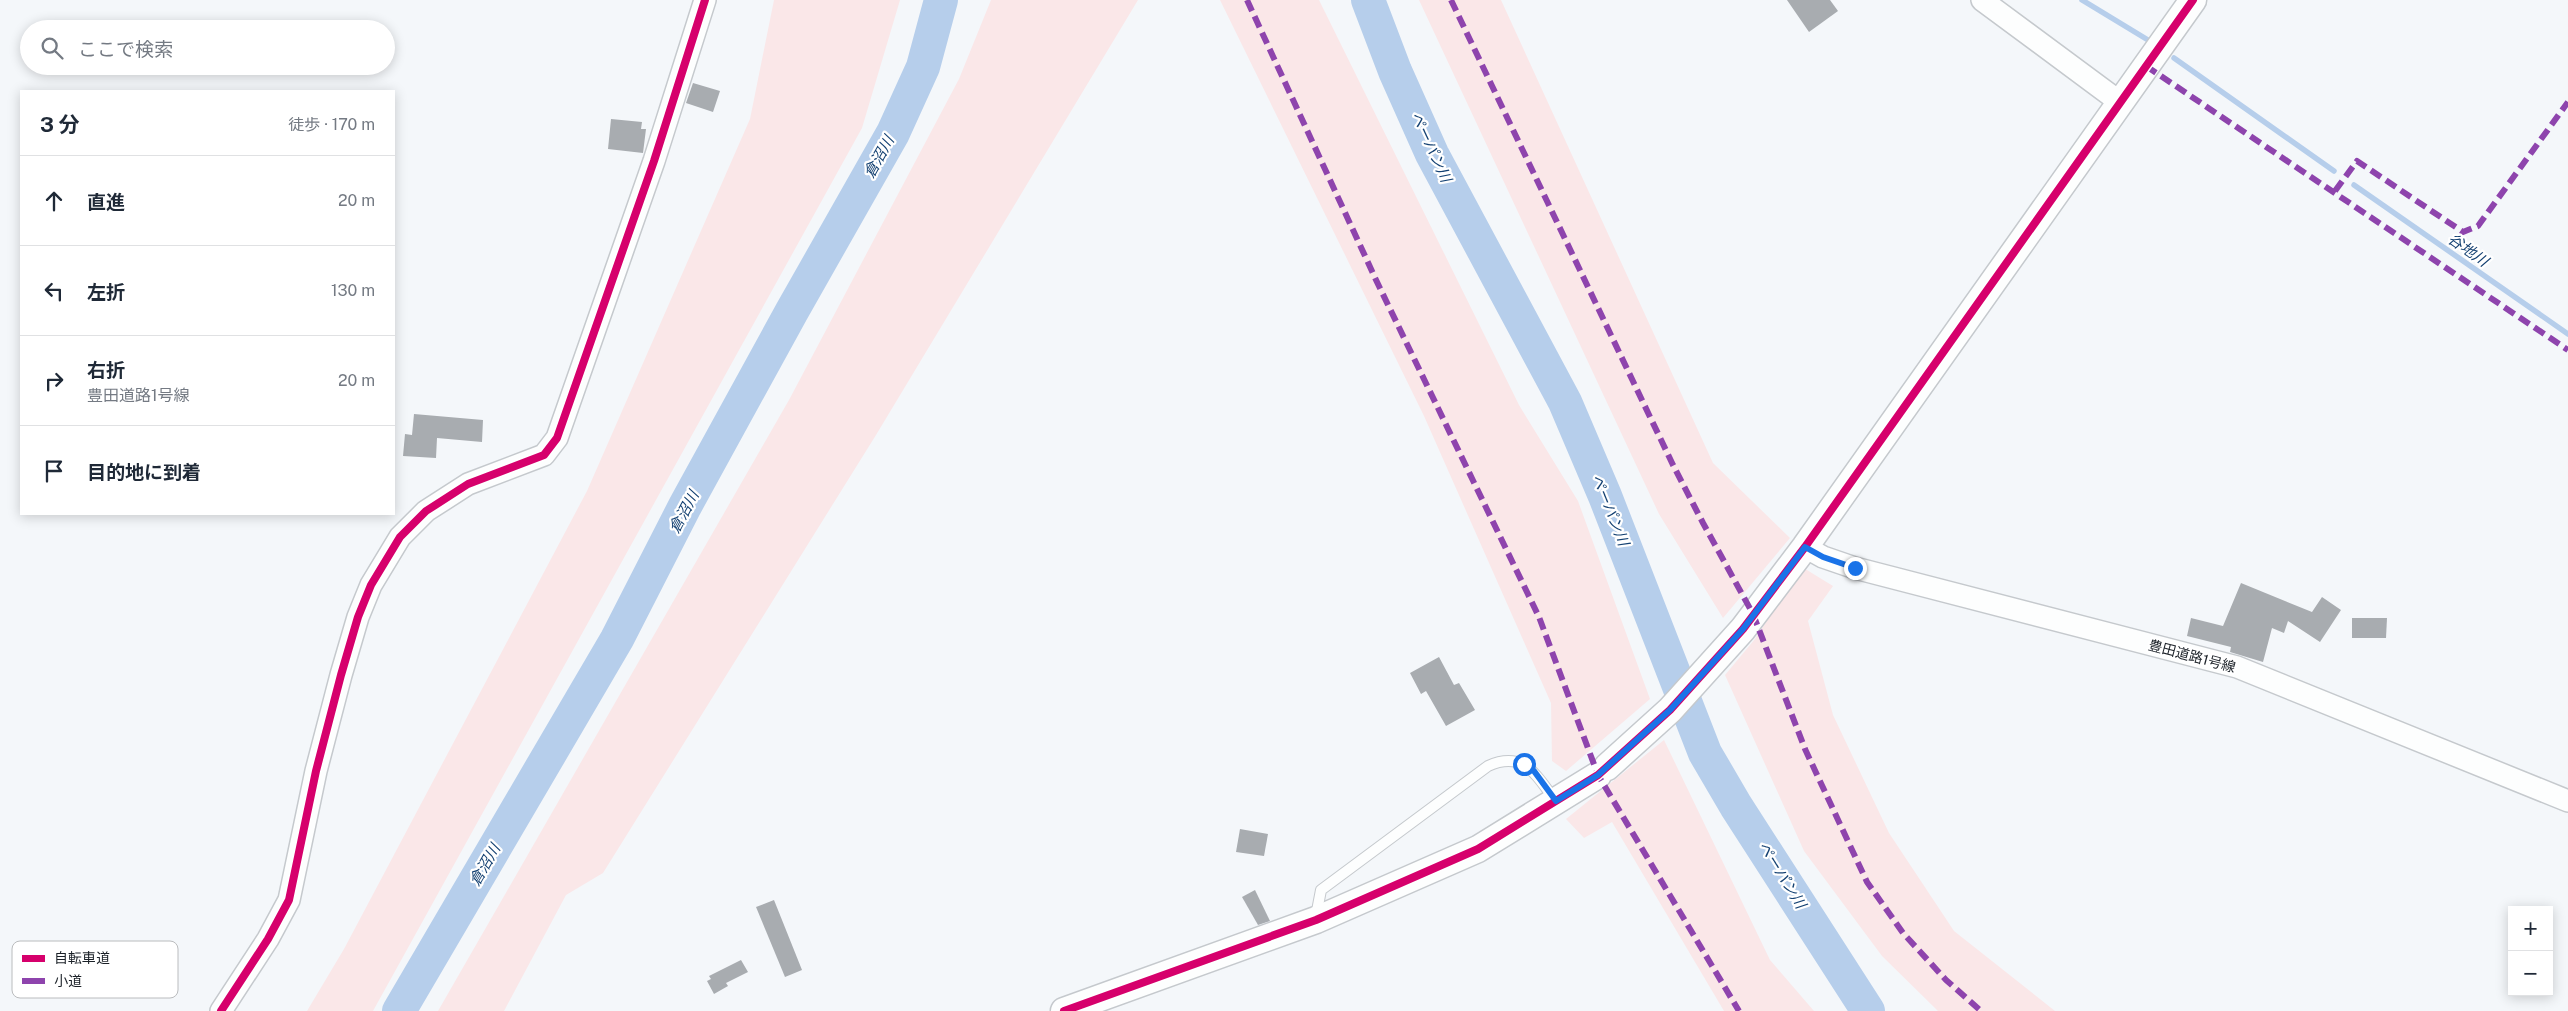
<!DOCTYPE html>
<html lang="ja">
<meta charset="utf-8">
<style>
:root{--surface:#fff;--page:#f6f6f7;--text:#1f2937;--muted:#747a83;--line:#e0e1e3}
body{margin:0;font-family:"Public Sans","Noto Sans JP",sans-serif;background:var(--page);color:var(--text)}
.controls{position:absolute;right:15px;bottom:15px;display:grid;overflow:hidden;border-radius:0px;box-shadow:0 2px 12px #0003}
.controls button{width:45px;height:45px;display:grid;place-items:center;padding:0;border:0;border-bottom:1px solid var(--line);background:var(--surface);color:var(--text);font:25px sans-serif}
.stop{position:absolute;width:15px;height:15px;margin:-11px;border:4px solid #1a73e8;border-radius:50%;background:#fff}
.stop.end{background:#1a73e8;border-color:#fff;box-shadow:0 1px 5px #0008}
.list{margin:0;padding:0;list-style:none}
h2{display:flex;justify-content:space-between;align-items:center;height:65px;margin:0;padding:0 20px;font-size:21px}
h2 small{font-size:16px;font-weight:400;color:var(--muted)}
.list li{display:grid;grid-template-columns:32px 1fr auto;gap:15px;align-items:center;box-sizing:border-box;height:90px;padding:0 20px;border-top:1px solid var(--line)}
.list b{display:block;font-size:19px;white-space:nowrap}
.list p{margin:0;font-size:16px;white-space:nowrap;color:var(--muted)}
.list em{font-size:16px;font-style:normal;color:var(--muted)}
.icon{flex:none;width:28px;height:28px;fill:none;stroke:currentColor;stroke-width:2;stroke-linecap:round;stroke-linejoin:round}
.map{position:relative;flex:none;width:2568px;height:1011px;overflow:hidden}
.search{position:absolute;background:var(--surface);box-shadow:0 2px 12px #0003;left:20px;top:20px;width:375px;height:55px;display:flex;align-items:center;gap:12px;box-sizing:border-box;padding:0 18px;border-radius:28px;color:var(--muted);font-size:19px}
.panel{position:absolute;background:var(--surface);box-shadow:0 2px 12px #0003;left:20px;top:90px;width:375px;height:425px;border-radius:0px}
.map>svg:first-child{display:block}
.green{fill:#fae7e8}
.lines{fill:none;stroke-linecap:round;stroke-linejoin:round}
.stream{stroke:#b6ceeb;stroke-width:5.5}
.river{stroke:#b6ceeb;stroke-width:34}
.building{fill:#a8acb0}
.service-casing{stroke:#c5c9cd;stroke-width:12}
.minor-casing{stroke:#c5c9cd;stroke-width:24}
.tertiary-casing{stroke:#c5c9cd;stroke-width:29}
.service{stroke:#fdfefe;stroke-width:10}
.minor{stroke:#fdfefe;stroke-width:21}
.tertiary{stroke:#fdfefe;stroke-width:26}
.quiet{stroke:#8e44ad;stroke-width:6;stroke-dasharray:12 6;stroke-linecap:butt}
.cycleway-casing{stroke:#fff;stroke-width:11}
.cycleway{stroke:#d6006c;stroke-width:8}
.route{stroke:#1a73e8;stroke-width:6}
.labels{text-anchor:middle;stroke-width:4.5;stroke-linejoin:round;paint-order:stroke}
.street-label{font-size:14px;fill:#1a2027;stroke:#fff}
.water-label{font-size:15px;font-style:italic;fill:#144172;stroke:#fff}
.key{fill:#fff;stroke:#babcbe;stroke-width:1}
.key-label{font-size:14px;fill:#1a2027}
</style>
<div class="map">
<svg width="2568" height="1011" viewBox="0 0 2568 1011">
<rect width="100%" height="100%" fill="#f4f7fa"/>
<g class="green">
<polygon points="774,0 900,0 862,128 373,1011 307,1011 344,949 587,491 750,119"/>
<polygon points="991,0 1138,0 876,435 603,873 566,895 504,1011 438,1011 789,400 959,79"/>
<polygon points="1220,0 1319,0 1519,405 1578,501 1650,699 1566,771 1552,761 1551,703 1424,416"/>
<polygon points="1419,0 1501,0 1713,463 1790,538 1723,618 1659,514"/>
<polygon points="1802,567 1833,586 1808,621 1833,715 1889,833 1954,931 2055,1011 1938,1011 1882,956 1804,851 1725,675 1755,639"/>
<polygon points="1664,740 1770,960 1814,1011 1724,1011 1612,822 1584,838 1566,819"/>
</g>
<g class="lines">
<g class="stream">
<polyline points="2082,0 2148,40"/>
<polyline points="2174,58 2334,171"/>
<polyline points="2354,185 2568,334"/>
</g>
<g class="river">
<polyline points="1368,0 1395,71 1432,154 1565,402 1605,496 1705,753 1736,806 1868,1011"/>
<polyline points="399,1011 617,639 685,506 792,311 893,133 923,67 941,0"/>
</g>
</g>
<g class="building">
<polygon points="1787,0 1830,0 1838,11 1809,32"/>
<polygon points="693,83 720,91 713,112 686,103"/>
<polygon points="611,119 642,122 641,129 646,129 643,153 608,149"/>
<polygon points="414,414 483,420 482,442 437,438 436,458 403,456 405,434 412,435"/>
<polygon points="2241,583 2312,612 2322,597 2341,610 2320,642 2288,621 2284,633 2272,628 2263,662 2230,652 2231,647 2187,636 2191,618 2223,626"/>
<polygon points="2352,618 2387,618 2386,638 2352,638"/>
<polygon points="1439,657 1454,685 1459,683 1475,710 1446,726 1426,691 1421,694 1410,673"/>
<polygon points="1240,829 1268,834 1264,856 1236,852"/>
<polygon points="1255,890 1270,921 1258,925 1242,897"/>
<polygon points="774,900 802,970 785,977 756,907"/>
<polygon points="741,960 748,972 726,983 728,986 714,994 707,981 711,979 709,976"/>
</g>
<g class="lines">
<g class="service-casing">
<path id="service" d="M1316 916 1321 890 1488 766C1524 750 1536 775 1555 800"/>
</g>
<g class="minor-casing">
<g id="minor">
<polyline points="1982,0 2121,103"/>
<polyline points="1805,547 1823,557 1855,568 2237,667 2568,801"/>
<polyline points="221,1011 268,939 289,900 316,771 341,675 358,617 371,585 400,537 426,511 468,484 544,455 557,438 654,161 705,0"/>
</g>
</g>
<g class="tertiary-casing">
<g id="tertiary">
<polyline points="1607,767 1670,710 1743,629 1805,547 2193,0"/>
<polyline points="1064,1011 1316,920 1478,849 1598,775"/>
</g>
</g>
<use href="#service" class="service"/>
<use href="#minor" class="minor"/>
<use href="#tertiary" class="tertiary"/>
<g class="quiet">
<polyline points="1247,0 1377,282 1539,617 1598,775 1739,1011"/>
<polyline points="1451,0 1673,465 1703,523 1753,614 1805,749 1867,882 1903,933 1946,980 1981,1011"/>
<polyline points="2146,66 2568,350"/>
<polyline points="2335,191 2357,161 2463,232 2478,226 2568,102"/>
</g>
<g class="cycleway-casing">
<g id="cycleway">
<polyline points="221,1011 268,939 289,900 316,771 341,675 358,617 371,585 400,537 426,511 468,484 544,455 557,438 654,161 705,0"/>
<polyline points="1064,1011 1316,920 1478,849 1598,775 1670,710 1743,629 1805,547 2193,0"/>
</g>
</g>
<use href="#cycleway" class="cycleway"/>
</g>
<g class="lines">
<polyline class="route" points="1524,764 1534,771 1556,801 1598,775 1670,710 1743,629 1805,547 1823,557 1855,568"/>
</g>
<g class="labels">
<g class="street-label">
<text transform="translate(2192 656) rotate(15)" y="5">豊田道路1号線</text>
</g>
<g class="water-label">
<text transform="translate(1431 147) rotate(65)" y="5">ペーパン川</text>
<text transform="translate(879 157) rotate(-61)" y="5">倉沼川</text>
<text transform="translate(2468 250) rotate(35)" y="5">谷地川</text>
<text transform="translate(1610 510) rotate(68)" y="5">ペーパン川</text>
<text transform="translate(684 512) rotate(-62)" y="5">倉沼川</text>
<text transform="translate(485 865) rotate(-60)" y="5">倉沼川</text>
<text transform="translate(1782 875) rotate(58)" y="5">ペーパン川</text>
</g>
</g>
<rect x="12" y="941" width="166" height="57" rx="8" class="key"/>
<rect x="22" y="955" width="23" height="7" fill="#d6006c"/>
<rect x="22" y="978" width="23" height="6" fill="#8e44ad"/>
<g class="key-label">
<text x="54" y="963">自転車道</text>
<text x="54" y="986">小道</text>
</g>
</svg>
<div class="controls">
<button>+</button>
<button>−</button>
</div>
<div class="stop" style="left:1524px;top:764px"></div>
<div class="stop end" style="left:1855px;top:568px"></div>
<div class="search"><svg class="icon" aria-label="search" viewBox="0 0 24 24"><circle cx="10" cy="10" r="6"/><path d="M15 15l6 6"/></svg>ここで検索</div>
<section class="panel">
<h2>3 分<small>徒歩 · 170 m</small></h2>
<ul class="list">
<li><svg class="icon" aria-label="ahead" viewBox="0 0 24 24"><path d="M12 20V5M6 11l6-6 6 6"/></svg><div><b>直進</b></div><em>20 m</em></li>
<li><svg class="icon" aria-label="left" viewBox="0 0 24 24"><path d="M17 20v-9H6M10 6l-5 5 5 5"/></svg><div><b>左折</b></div><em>130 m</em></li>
<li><svg class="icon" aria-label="right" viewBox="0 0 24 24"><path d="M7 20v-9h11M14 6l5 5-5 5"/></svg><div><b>右折</b><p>豊田道路1号線</p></div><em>20 m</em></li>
<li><svg class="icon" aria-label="arrive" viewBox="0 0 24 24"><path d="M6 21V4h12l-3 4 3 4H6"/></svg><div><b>目的地に到着</b></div></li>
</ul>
</section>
</div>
